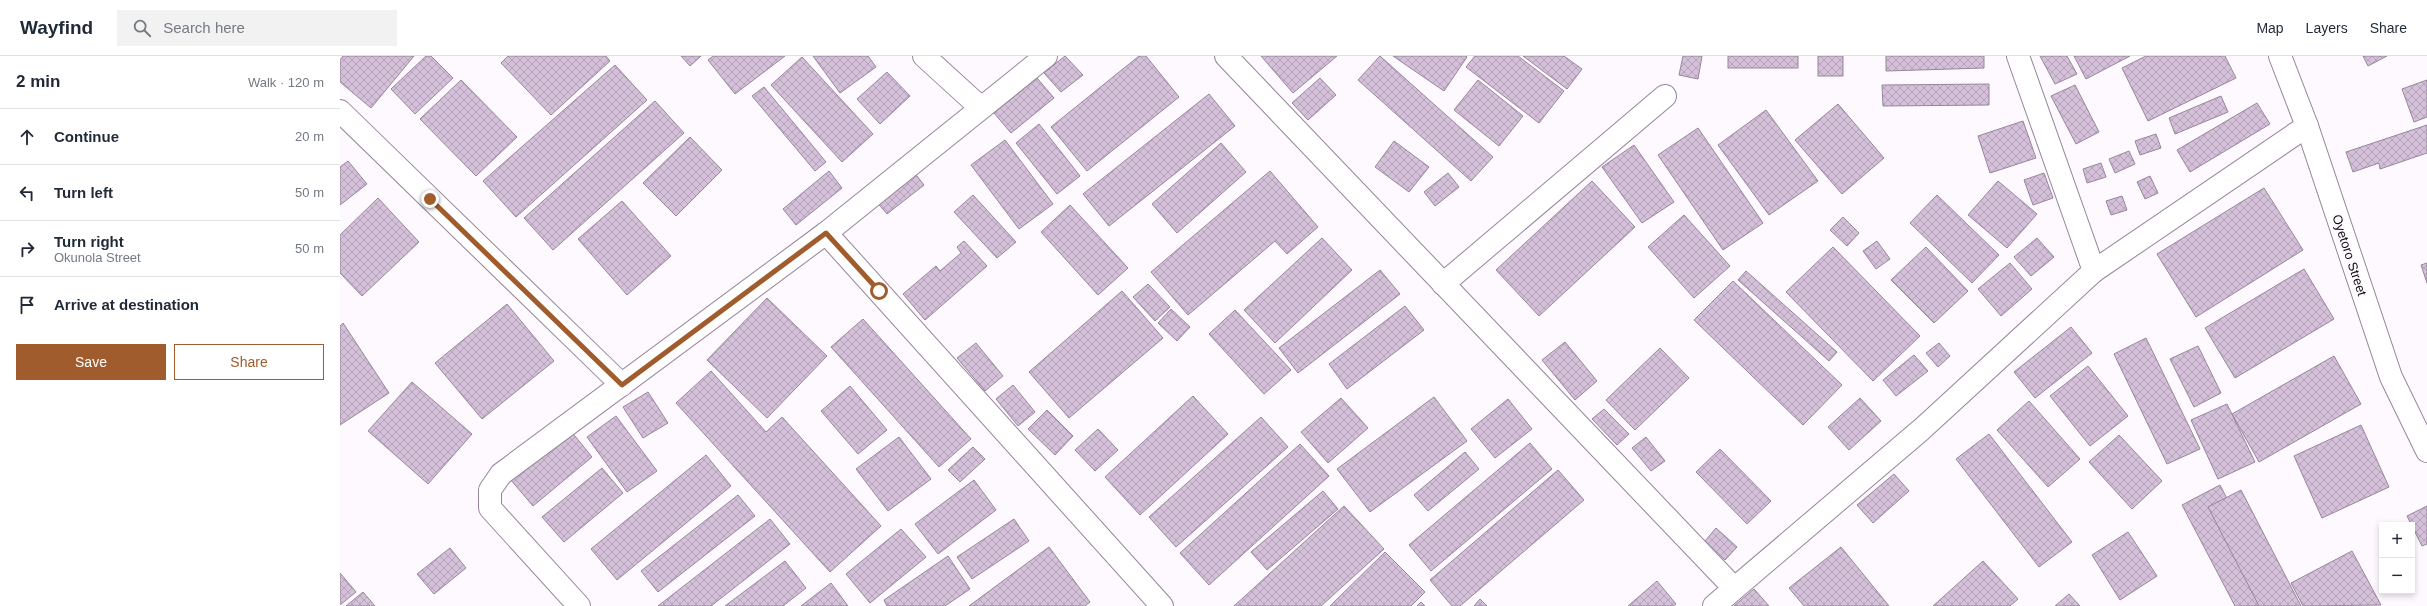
<!DOCTYPE html>
<meta charset="utf-8">
<style>
:root{--surface:#fff;--page:#f2f2f3;--text:#1f2937;--muted:#747a83;--line:#e0e1e3;--accent:#a15c2e}
body{margin:0;font-family:Arial,sans-serif;background:var(--page);color:var(--text)}
.controls{position:absolute;right:12px;bottom:12px;display:grid;overflow:hidden;border-radius:0px;box-shadow:0 2px 6px #0003}
.controls button{width:36px;height:36px;display:grid;place-items:center;padding:0;border:0;border-bottom:1px solid var(--line);background:var(--surface);color:var(--text);font:20px sans-serif}
.stop{position:absolute;width:12px;height:12px;margin:-9px;border:3px solid #a15c2e;border-radius:50%;background:#fff}
.stop.end{background:#a15c2e;border-color:#fff;box-shadow:0 1px 4px #0008}
.list{margin:0;padding:0;list-style:none}
h2{display:flex;justify-content:space-between;align-items:center;height:52px;margin:0;padding:0 16px;font-size:17px}
h2 small{font-size:13px;font-weight:400;color:var(--muted)}
.list li{display:grid;grid-template-columns:26px 1fr auto;gap:12px;align-items:center;box-sizing:border-box;height:56px;padding:0 16px;border-top:1px solid var(--line)}
.list b{display:block;font-size:15px;white-space:nowrap}
.list p{margin:0;font-size:13px;white-space:nowrap;color:var(--muted)}
.list em{font-size:13px;font-style:normal;color:var(--muted)}
.actions{display:flex;gap:8px;padding:12px 16px}
.actions a{flex:1;padding:9px 0;border:1px solid var(--accent);border-radius:0px;text-align:center;font-size:14px;color:var(--accent)}
.actions .main{background:var(--accent);color:#fff}
.icon{flex:none;width:22px;height:22px;fill:none;stroke:currentColor;stroke-width:2;stroke-linecap:round;stroke-linejoin:round}
.map{position:relative;flex:none;width:2087px;height:550px;overflow:hidden}
header{display:flex;align-items:center;gap:24px;box-sizing:border-box;height:56px;padding:0 20px;background:var(--surface);border-bottom:1px solid var(--line)}
header strong{font-size:19px}
nav{display:flex;gap:22px;margin-inline-start:auto;font-size:14px}
.search{width:280px;height:36px;background:var(--page);display:flex;align-items:center;gap:10px;box-sizing:border-box;padding:0 14px;border-radius:0px;color:var(--muted);font-size:15px}
main{display:flex}
aside{flex:1;background:var(--surface)}
.map>svg:first-child{display:block}
.building{fill:url(#building-cross-hatch);stroke:#97859c}
.lines{fill:none;stroke-linecap:round;stroke-linejoin:round}
.minor-casing{stroke:#97859b;stroke-width:24}
.minor{stroke:#fff;stroke-width:22}
.route{stroke:#a15c2e;stroke-width:5}
.labels{text-anchor:middle;stroke-width:4;stroke-linejoin:round;paint-order:stroke}
.street-label{font-size:13px;fill:#110b13;stroke:#fdf9fe}
</style>
<header>
<strong>Wayfind</strong>
<div class="search"><svg class="icon" aria-label="search" viewBox="0 0 24 24"><circle cx="10" cy="10" r="6"/><path d="M15 15l6 6"/></svg>Search here</div>
<nav><a>Map</a><a>Layers</a><a>Share</a></nav>
</header>
<main>
<aside>
<h2>2 min<small>Walk · 120 m</small></h2>
<ul class="list">
<li><svg class="icon" aria-label="ahead" viewBox="0 0 24 24"><path d="M12 20V5M6 11l6-6 6 6"/></svg><div><b>Continue</b></div><em>20 m</em></li>
<li><svg class="icon" aria-label="left" viewBox="0 0 24 24"><path d="M17 20v-9H6M10 6l-5 5 5 5"/></svg><div><b>Turn left</b></div><em>50 m</em></li>
<li><svg class="icon" aria-label="right" viewBox="0 0 24 24"><path d="M7 20v-9h11M14 6l5 5-5 5"/></svg><div><b>Turn right</b><p>Okunola Street</p></div><em>50 m</em></li>
<li><svg class="icon" aria-label="arrive" viewBox="0 0 24 24"><path d="M6 21V4h12l-3 4 3 4H6"/></svg><div><b>Arrive at destination</b></div></li>
</ul>
<div class="actions"><a class="main">Save</a><a>Share</a></div>
</aside>
<div class="map">
<svg width="2087" height="550" viewBox="0 0 2087 550">
<defs>
<pattern id="building-cross-hatch" width="8" height="8" patternUnits="userSpaceOnUse"><rect width="8" height="8" fill="#d4c1d9"/><path d="M0 0l8 8M0 8l8-8" fill="none" stroke="#b5a4b9"/></pattern>
</defs>
<rect width="100%" height="100%" fill="#fdf9fe"/>
<g class="building">
<polygon points="3,0 74,0 31,52 0,26 0,4"/>
<polygon points="86,0 91,0 113,22 75,58 51,33"/>
<polygon points="168,0 266,0 270,5 211,59 161,7"/>
<polygon points="341,0 361,0 350,10"/>
<polygon points="373,0 445,0 395,38 368,4"/>
<polygon points="473,0 528,0 536,11 500,37"/>
<polygon points="725,0 743,19 721,36 704,17"/>
<polygon points="799,0 806,0 839,41 747,115 711,71"/>
<polygon points="921,0 997,0 953,37"/>
<polygon points="1040,0 1153,101 1131,125 1018,24"/>
<polygon points="1053,0 1126,0 1127,1 1104,35"/>
<polygon points="1135,0 1178,0 1224,35 1199,67 1126,11"/>
<polygon points="1183,0 1224,0 1242,13 1227,33"/>
<polygon points="1343,0 1362,0 1358,23 1339,19"/>
<rect x="1388" y="0" width="70" height="12"/>
<rect x="1478" y="0" width="25" height="20"/>
<polygon points="1546,0 1644,0 1644,12 1546,15"/>
<polygon points="1700,0 1727,0 1737,18 1715,28"/>
<polygon points="1734,0 1790,0 1746,23"/>
<polygon points="1806,0 1885,0 1896,22 1808,65 1782,12"/>
<polygon points="2023,0 2047,0 2028,10"/>
<polygon points="462,1 533,78 502,106 431,29"/>
<polygon points="275,9 307,44 176,161 143,125"/>
<polygon points="547,16 570,40 540,68 517,43"/>
<polygon points="697,22 714,42 671,77 654,57"/>
<polygon points="980,22 996,39 968,64 952,47"/>
<polygon points="121,24 177,81 136,120 80,63"/>
<polygon points="1138,24 1183,60 1159,90 1114,54"/>
<polygon points="2087,24 2087,61 2074,66 2062,33"/>
<polygon points="1649,28 1649,49 1543,50 1542,29"/>
<polygon points="1735,29 1759,76 1736,88 1711,40"/>
<polygon points="424,31 486,106 475,115 412,40"/>
<polygon points="869,38 895,70 769,170 743,138"/>
<polygon points="1881,40 1888,56 1835,78 1829,62"/>
<polygon points="315,45 344,77 213,194 184,162"/>
<polygon points="1917,47 1930,68 1850,116 1837,94"/>
<polygon points="1498,48 1544,102 1502,138 1455,84"/>
<polygon points="1426,54 1478,125 1429,159 1378,89"/>
<polygon points="1683,65 1696,102 1650,117 1638,80"/>
<polygon points="699,68 740,120 717,138 676,87"/>
<polygon points="2087,69 2087,97 2040,113 2039,107 2013,116 2006,96"/>
<polygon points="1358,72 1423,167 1383,194 1318,99"/>
<polygon points="1816,78 1821,92 1800,99 1795,85"/>
<polygon points="350,81 382,114 336,160 303,127"/>
<polygon points="665,84 713,148 679,173 631,109"/>
<polygon points="1054,85 1089,111 1069,136 1035,111"/>
<polygon points="881,87 906,116 837,177 812,148"/>
<polygon points="1294,89 1334,146 1302,167 1262,111"/>
<polygon points="1789,95 1795,108 1775,117 1769,103"/>
<polygon points="8,105 27,128 0,149 0,111"/>
<polygon points="1761,107 1766,121 1747,127 1743,113"/>
<polygon points="489,115 502,132 456,169 443,153"/>
<polygon points="573,115 584,129 547,158 536,145"/>
<polygon points="930,115 978,171 947,198 935,185 848,259 811,216"/>
<polygon points="1108,117 1119,131 1095,150 1084,136"/>
<polygon points="1704,117 1713,142 1693,149 1684,124"/>
<polygon points="1810,120 1818,137 1805,143 1797,126"/>
<polygon points="1252,125 1295,171 1199,260 1156,214"/>
<polygon points="1658,125 1697,158 1667,192 1628,159"/>
<polygon points="1924,132 1963,194 1856,261 1817,198"/>
<polygon points="633,139 676,186 657,202 614,156"/>
<polygon points="1597,139 1659,199 1632,227 1570,167"/>
<polygon points="1782,140 1787,154 1771,159 1766,145"/>
<polygon points="38,142 79,186 22,240 0,217 0,179"/>
<polygon points="282,145 331,200 287,239 238,183"/>
<polygon points="730,149 788,212 758,239 701,176"/>
<polygon points="1344,159 1390,210 1354,242 1308,191"/>
<polygon points="1503,161 1519,177 1507,190 1490,174"/>
<polygon points="982,182 1012,214 935,287 904,254"/>
<polygon points="1697,182 1714,201 1691,220 1674,201"/>
<polygon points="624,185 647,210 585,264 563,238 596,210 600,215 621,197 617,191"/>
<polygon points="1537,185 1550,203 1536,213 1523,195"/>
<polygon points="1493,191 1580,280 1533,325 1446,236"/>
<polygon points="1586,191 1628,235 1594,267 1551,224"/>
<polygon points="1670,207 1692,233 1661,260 1638,233"/>
<polygon points="2087,207 2087,227 2081,209"/>
<polygon points="1964,213 1994,263 1895,322 1865,272"/>
<polygon points="1040,214 1060,238 958,317 939,292"/>
<polygon points="1406,215 1497,296 1489,305 1398,224"/>
<polygon points="1393,225 1502,329 1463,369 1354,264"/>
<polygon points="808,228 830,251 815,265 793,241"/>
<polygon points="782,235 823,282 729,362 689,316"/>
<polygon points="427,242 487,300 427,362 367,304"/>
<polygon points="167,248 214,305 142,363 95,307"/>
<polygon points="1065,250 1084,274 1007,333 989,308"/>
<polygon points="831,253 850,271 837,285 818,267"/>
<polygon points="895,254 951,314 924,338 869,278"/>
<polygon points="523,263 631,383 599,411 491,291"/>
<polygon points="3,267 49,337 0,369 0,270"/>
<polygon points="1731,271 1752,297 1695,342 1674,316"/>
<polygon points="1806,282 1860,393 1827,408 1774,298"/>
<polygon points="1225,286 1257,325 1235,344 1202,304"/>
<polygon points="636,287 663,320 645,335 617,302"/>
<polygon points="1599,287 1610,300 1598,311 1586,297"/>
<polygon points="1858,290 1881,337 1854,351 1830,303"/>
<polygon points="1320,292 1349,322 1295,374 1266,344"/>
<polygon points="1574,299 1588,315 1556,340 1543,324"/>
<polygon points="1994,300 2021,348 1919,406 1892,358"/>
<polygon points="1748,310 1788,360 1750,390 1710,340"/>
<polygon points="371,315 426,376 442,361 541,470 490,516 336,347"/>
<polygon points="72,326 132,378 88,428 28,375"/>
<polygon points="673,329 695,356 678,370 656,343"/>
<polygon points="510,330 547,374 518,398 481,355"/>
<polygon points="308,336 328,367 303,382 283,351"/>
<polygon points="853,340 888,378 800,459 765,421"/>
<polygon points="1094,341 1127,385 1030,456 997,413"/>
<polygon points="1001,342 1028,372 988,407 961,376"/>
<polygon points="1520,342 1541,365 1509,394 1488,371"/>
<polygon points="1168,343 1192,373 1155,402 1131,373"/>
<polygon points="1689,345 1740,403 1708,431 1657,374"/>
<polygon points="1887,348 1915,406 1878,423 1851,364"/>
<polygon points="1264,353 1289,378 1277,389 1252,363"/>
<polygon points="707,354 733,380 715,399 688,373"/>
<polygon points="276,360 317,415 287,436 247,381"/>
<polygon points="921,361 948,391 836,491 809,461"/>
<polygon points="2021,369 2049,431 1982,462 1954,400"/>
<polygon points="758,373 778,394 755,415 735,394"/>
<polygon points="230,374 252,401 193,450 170,423"/>
<polygon points="1649,378 1732,486 1699,511 1616,403"/>
<polygon points="1779,379 1822,425 1792,453 1749,406"/>
<polygon points="559,381 591,423 548,455 516,413"/>
<polygon points="1306,381 1325,405 1311,415 1292,392"/>
<polygon points="1190,387 1212,413 1091,515 1069,489"/>
<polygon points="960,388 989,420 869,529 840,497"/>
<polygon points="633,391 645,403 620,426 608,414"/>
<polygon points="1380,393 1431,445 1407,468 1356,416"/>
<polygon points="1125,396 1139,413 1088,455 1074,439"/>
<polygon points="366,399 391,430 277,524 251,493"/>
<polygon points="262,412 283,437 224,486 202,461"/>
<polygon points="1218,414 1244,444 1120,550 1112,550 1090,524"/>
<polygon points="1554,418 1569,435 1533,467 1517,449"/>
<polygon points="634,424 656,454 598,498 575,468"/>
<polygon points="1880,429 1942,550 1895,550 1842,449"/>
<polygon points="1901,434 1961,550 1919,550 1868,451"/>
<polygon points="983,435 998,453 927,514 911,496"/>
<polygon points="398,439 415,460 318,536 301,515"/>
<polygon points="1004,450 1044,493 981,550 894,550"/>
<polygon points="2087,450 2087,488 2082,490 2067,460"/>
<polygon points="430,463 450,488 371,550 318,550"/>
<polygon points="674,463 689,485 632,523 617,501"/>
<polygon points="1376,472 1397,491 1385,504 1365,485"/>
<polygon points="561,473 586,501 530,547 506,518"/>
<polygon points="1788,476 1817,520 1780,544 1752,499"/>
<polygon points="709,491 750,546 745,550 629,550"/>
<polygon points="1501,491 1549,550 1464,550 1449,532"/>
<polygon points="110,492 126,512 94,538 77,518"/>
<polygon points="2012,495 2041,549 1963,550 1951,527"/>
<polygon points="1045,496 1085,536 1071,550 990,550"/>
<polygon points="608,500 630,533 605,550 547,550 544,544"/>
<polygon points="445,505 466,532 443,550 385,550"/>
<polygon points="1643,505 1678,543 1670,550 1593,550"/>
<polygon points="0,517 16,536 0,549"/>
<polygon points="1317,525 1336,548 1333,550 1288,550"/>
<polygon points="491,527 508,550 461,550"/>
<polygon points="1414,533 1429,550 1394,550"/>
<polygon points="23,536 35,550 6,550"/>
<polygon points="1729,538 1740,550 1715,550"/>
<polygon points="1140,543 1147,550 1134,550"/>
<polygon points="1081,546 1085,550 1077,550"/>
</g>
<g class="lines">
<g class="minor-casing">
<g id="minor">
<polyline points="584,0 640,51"/>
<polyline points="886,0 1394,532"/>
<polyline points="1678,0 1754,215"/>
<polyline points="1940,0 1967,70 2051,321 2087,395"/>
<polyline points="0,55 282,329"/>
<polyline points="486,177 822,550"/>
<polyline points="1103,228 1325,40"/>
<polyline points="239,550 150,452 150,434 161,418 486,177 706,0"/>
<polyline points="1374,550 1582,373 1754,215 1967,70"/>
</g>
</g>
<use href="#minor" class="minor"/>
</g>
<g class="lines">
<polyline class="route" points="90,143 282,329 486,177 539,235"/>
</g>
<g class="labels">
<g class="street-label">
<text transform="translate(2010 199) rotate(72)" y="5">Oyetoro Street</text>
</g>
</g>
</svg>
<div class="controls">
<button>+</button>
<button>−</button>
</div>
<div class="stop" style="left:539px;top:235px"></div>
<div class="stop end" style="left:90px;top:143px"></div>
</div>
</main>
